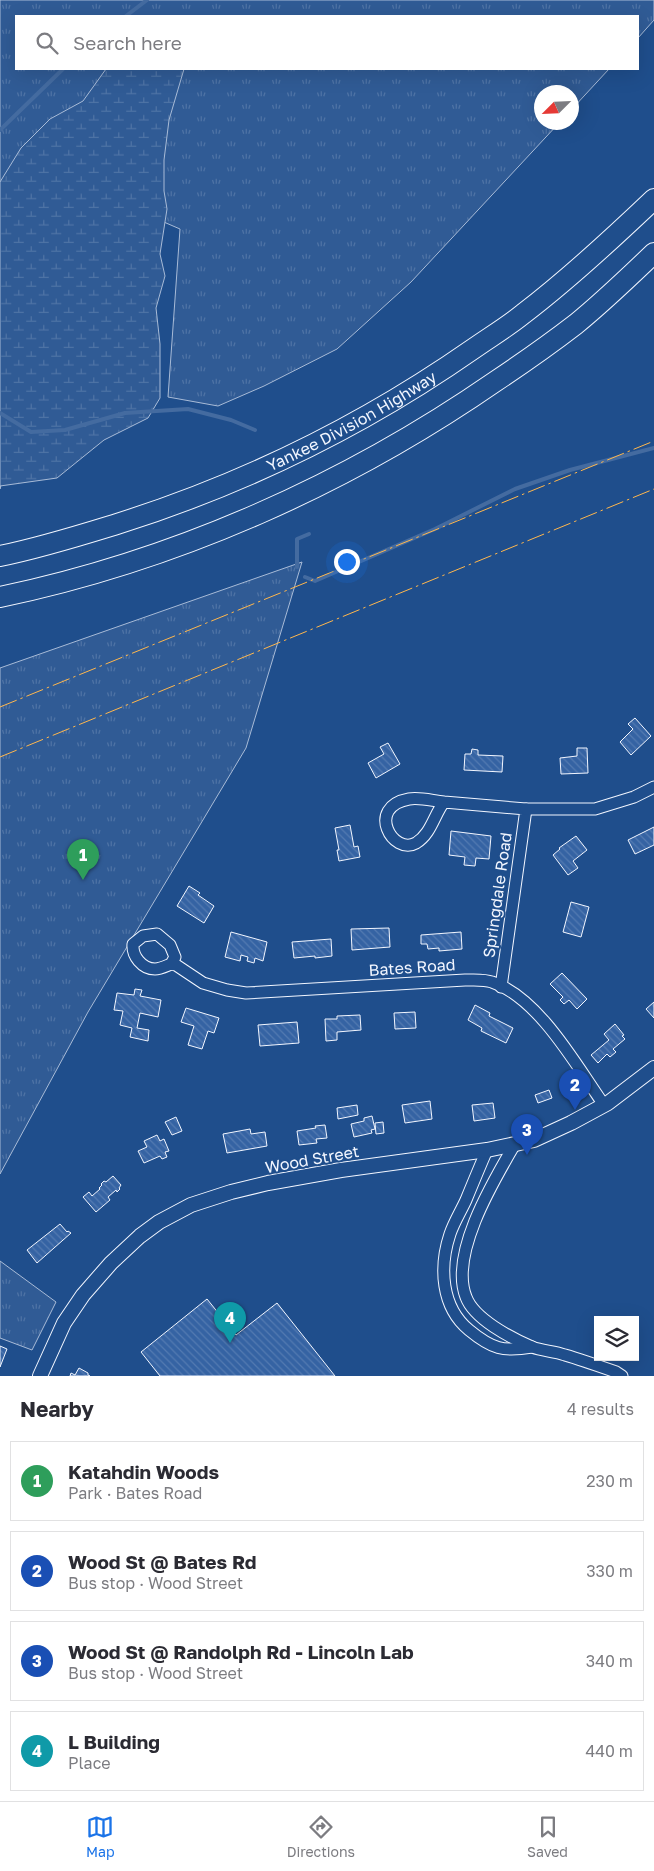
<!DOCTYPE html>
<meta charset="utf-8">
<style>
:root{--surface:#fff;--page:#f2f2f3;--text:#2b2b33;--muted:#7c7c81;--line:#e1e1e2;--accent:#1a73e8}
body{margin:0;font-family:"Golos Text",sans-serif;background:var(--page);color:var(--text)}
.controls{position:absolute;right:15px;bottom:15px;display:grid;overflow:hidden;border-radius:0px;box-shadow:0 5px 20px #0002}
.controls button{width:45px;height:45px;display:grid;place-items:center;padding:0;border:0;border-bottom:1px solid var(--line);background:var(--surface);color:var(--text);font:25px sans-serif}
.compass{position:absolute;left:534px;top:85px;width:45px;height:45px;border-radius:50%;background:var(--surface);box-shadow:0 5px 20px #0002;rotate:246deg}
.you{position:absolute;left:346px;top:561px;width:18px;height:18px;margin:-12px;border:4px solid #fff;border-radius:50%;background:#1a73e8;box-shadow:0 0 0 8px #1a73e833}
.badge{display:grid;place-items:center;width:32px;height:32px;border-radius:50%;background:var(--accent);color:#fff;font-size:16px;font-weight:700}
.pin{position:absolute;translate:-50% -41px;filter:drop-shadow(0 1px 2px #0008)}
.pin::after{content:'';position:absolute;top:26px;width:18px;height:15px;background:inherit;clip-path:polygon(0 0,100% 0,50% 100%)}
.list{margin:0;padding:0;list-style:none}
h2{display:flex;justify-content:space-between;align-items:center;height:65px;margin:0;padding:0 20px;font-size:21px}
h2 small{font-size:16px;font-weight:400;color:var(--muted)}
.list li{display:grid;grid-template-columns:32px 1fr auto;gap:15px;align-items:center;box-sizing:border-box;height:80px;margin:0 10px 10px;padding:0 10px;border:1px solid var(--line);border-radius:0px}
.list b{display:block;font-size:19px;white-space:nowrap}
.list p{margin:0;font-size:16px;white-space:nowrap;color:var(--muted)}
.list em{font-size:16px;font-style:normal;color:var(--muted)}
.icon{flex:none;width:28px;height:28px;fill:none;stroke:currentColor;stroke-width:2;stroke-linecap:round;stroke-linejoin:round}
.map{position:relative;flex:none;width:654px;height:1376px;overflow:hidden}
.search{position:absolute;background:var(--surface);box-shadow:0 5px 20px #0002;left:15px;right:15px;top:15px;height:55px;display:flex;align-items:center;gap:12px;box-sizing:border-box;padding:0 18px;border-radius:0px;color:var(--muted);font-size:19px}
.sheet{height:425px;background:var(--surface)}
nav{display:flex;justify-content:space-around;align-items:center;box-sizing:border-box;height:70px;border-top:1px solid var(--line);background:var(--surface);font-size:14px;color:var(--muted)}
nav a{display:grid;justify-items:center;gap:2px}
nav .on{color:var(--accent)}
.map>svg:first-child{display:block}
.grass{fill:url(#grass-tufts);stroke:#a8bbd7}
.wetland{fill:url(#wetland-marsh);stroke:#a8bbd7}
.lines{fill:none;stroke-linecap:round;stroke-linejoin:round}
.stream{stroke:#446ba0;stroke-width:4}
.building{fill:url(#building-back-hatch);stroke:#f2f6ff}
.minor-casing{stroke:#f2f6ff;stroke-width:13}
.tertiary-casing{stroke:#f2f6ff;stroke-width:16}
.motorway-casing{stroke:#f2f6ff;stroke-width:22}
.minor{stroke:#1f4e8c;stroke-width:11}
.tertiary{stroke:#1f4e8c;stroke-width:14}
.motorway{stroke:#1f4e8c;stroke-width:20}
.power{stroke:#ffb74d;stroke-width:1;stroke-dasharray:18 4 2.5 4;stroke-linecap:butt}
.labels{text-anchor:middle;stroke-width:4;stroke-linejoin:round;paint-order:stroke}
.street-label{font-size:16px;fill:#f2f6ff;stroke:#1f4e8c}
</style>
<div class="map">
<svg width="654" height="1376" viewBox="0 0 654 1376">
<defs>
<pattern id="grass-tufts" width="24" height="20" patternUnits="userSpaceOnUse" patternTransform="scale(1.25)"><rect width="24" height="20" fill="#305b95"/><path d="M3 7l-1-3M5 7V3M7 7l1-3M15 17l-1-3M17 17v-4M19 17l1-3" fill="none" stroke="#4e73a5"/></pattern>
<pattern id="wetland-marsh" width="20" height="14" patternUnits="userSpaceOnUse" patternTransform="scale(1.25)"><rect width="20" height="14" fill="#305b95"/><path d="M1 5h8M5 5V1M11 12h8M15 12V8" fill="none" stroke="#4e73a5"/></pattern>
<pattern id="building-back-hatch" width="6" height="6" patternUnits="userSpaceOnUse" patternTransform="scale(1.25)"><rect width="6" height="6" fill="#3563a3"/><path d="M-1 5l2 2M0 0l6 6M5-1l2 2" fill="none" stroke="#537ab1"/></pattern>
</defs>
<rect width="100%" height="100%" fill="#1f4e8c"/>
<g class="grass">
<polygon points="0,0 654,0 654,20 638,38 638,16 16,16 16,69 609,69 572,109 572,92 542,92 542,122 559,123 411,282 337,349 264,386 218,406 168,397 180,229 78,185 0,489"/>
<polygon points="302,562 246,748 88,1012 0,1174 0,668"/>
<polygon points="0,1261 56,1302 32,1350 0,1338"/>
</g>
<polygon class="wetland" points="106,69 184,69 169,120 164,160 164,191 167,209 160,254 165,276 156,308 160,344 160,398 148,418 104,440 57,478 0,486 0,182 21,148 50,119 83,101"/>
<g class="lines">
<g class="stream">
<polyline points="126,16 147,0"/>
<polyline points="0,130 63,69"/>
<polyline points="0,413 31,432 65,430 125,413 188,409 231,420 255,430"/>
<polyline points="297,567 297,539 309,534"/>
<polyline points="305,577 315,581 435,529 515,489 570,470 654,448"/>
</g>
</g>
<g class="building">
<polygon points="635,718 651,736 631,755 620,742 633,729 628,724"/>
<polygon points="388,743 400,764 376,778 368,763 384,754 380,747"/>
<polygon points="577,748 587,748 588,773 561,774 560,758 577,756"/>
<polygon points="472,749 478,750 478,755 503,756 502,772 464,770 465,754 471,754"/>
<polygon points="350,825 354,847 358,846 360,857 339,861 337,850 339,850 335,828"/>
<polygon points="654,827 654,845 635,854 628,840"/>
<polygon points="451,831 491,836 489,859 476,858 475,866 464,865 465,857 449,855"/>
<polygon points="576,836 587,850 573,861 578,868 568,875 553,855 560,849 559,848"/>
<polygon points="189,886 200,893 198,895 214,906 204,923 177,906"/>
<polygon points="571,902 589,907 581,937 563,932"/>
<polygon points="389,928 390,947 352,950 351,929"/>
<polygon points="231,932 267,942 263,961 255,958 254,963 247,961 248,957 241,955 240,961 225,957"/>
<polygon points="461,932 462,949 439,951 439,948 428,949 427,944 421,944 421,935"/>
<polygon points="331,939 332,956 315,958 315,956 294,958 292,942"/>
<polygon points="562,973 587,999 577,1009 569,1000 564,1004 560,1000 563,997 550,984"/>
<polygon points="135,989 142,990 140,996 161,1000 158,1017 140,1013 137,1028 149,1030 148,1041 130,1037 132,1028 120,1025 123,1011 114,1010 117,993 134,995"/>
<polygon points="654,1002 654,1018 646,1009"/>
<polygon points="475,1005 490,1013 489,1016 513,1028 506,1043 481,1031 482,1028 468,1020"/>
<polygon points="186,1008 219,1018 214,1033 208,1031 202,1049 188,1045 194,1026 181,1022"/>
<polygon points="415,1012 416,1028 395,1029 394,1013"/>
<polygon points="360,1015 361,1030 337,1032 337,1040 326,1041 325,1019 337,1019 337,1016"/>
<polygon points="297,1022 299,1043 260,1046 258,1025"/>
<polygon points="615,1024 624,1035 622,1036 625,1039 613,1049 616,1052 610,1057 607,1054 598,1063 591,1055 609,1040 604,1034"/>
<polygon points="549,1090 552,1098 538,1103 535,1095"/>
<polygon points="430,1101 432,1119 405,1123 402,1105"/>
<polygon points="493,1103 495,1118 474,1121 472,1105"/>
<polygon points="357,1105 358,1115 338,1119 337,1108"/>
<polygon points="372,1116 375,1129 371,1130 372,1133 354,1137 351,1124 364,1121 364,1118"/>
<polygon points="176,1117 182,1131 172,1135 165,1122"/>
<polygon points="383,1122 384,1133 376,1134 375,1123"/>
<polygon points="325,1125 327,1138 316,1139 317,1143 299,1145 297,1131 316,1128 315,1126"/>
<polygon points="250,1129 251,1134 265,1132 267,1146 227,1153 223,1134"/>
<polygon points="157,1135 160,1141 164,1139 169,1151 165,1152 167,1157 162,1159 160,1156 144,1163 138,1151 147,1147 144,1141"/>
<polygon points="113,1176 121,1185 119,1188 120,1189 117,1192 116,1190 108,1197 110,1200 96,1212 83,1197 89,1192 92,1196 100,1189 99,1188 102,1185 101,1184 104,1181 106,1182"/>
<polygon points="60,1224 67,1232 68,1231 71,1233 37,1263 27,1250"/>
<polygon points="207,1299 236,1335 277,1303 335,1376 160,1376 141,1352"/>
<polygon points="0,1346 7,1349 0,1367"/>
<polygon points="79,1368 88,1373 88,1375 90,1376 70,1376 71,1373 75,1375"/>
</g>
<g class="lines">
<g class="minor-casing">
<g id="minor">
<path d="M444 802C433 801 420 797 409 799 365 807 393 856 416 843 431 834 434 815 444 802L526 809 501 987"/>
<polyline points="526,809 595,809 634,797 654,787"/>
<path d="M171 964C166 966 160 969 155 969 142 969 132 956 133 944L143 936 157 934 170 945 175 957 171 964 176 965 203 983 227 990 246 993 465 980C473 980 484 979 492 982 539 998 576 1065 604 1105"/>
<path d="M515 1144C494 1180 449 1254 466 1297 474 1319 511 1338 532 1347 542 1351 554 1351 565 1355 582 1360 599 1366 616 1372L622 1376"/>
<path d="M487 1150C480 1166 473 1183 466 1200 461 1211 454 1222 450 1234 439 1267 441 1307 469 1330 492 1349 503 1352 532 1347"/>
</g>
</g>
<g class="tertiary-casing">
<polyline id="tertiary" points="40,1376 64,1323 83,1295 111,1263 140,1236 159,1222 191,1205 231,1192 268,1183 341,1170 487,1150 534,1140 571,1123 608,1103 654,1068"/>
</g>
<g class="motorway-casing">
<g id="motorway">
<path id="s1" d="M0 556C40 548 78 536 117 524 244 484 364 425 473 349 490 337 507 327 523 314 569 279 612 239 654 199"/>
<path d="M0 597C177 560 347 484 496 381 523 363 550 344 576 324 603 302 629 277 654 253"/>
</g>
</g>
<use href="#minor" class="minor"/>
<use href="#tertiary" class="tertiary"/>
<use href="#motorway" class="motorway"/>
<g class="power">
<polyline points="0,707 654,441"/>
<polyline points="0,757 654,489"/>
</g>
</g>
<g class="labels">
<g class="street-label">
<text dy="6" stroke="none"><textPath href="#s1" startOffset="378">Yankee Division Highway</textPath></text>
<text transform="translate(497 895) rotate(-82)" y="6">Springdale Road</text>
<text transform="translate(412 967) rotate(-4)" y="6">Bates Road</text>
<text transform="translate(312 1159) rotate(-10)" y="6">Wood Street</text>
</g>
</g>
</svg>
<div class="controls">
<button><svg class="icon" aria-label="layers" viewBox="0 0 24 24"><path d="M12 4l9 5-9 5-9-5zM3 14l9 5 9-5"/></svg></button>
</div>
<svg class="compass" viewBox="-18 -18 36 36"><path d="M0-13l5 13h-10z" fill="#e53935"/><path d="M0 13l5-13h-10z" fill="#7c7c81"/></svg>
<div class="you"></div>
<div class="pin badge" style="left:83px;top:880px;background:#2e9e5b">1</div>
<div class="pin badge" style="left:575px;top:1110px;background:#1a4fb4">2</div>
<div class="pin badge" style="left:527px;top:1155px;background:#1a4fb4">3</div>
<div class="pin badge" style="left:230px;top:1343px;background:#0f9aa8">4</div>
<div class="search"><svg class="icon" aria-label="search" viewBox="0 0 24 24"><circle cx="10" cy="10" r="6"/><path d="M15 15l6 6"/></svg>Search here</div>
</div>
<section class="sheet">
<h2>Nearby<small>4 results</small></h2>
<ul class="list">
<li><span class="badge" style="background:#2e9e5b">1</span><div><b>Katahdin Woods</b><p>Park · Bates Road</p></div><em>230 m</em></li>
<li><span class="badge" style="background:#1a4fb4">2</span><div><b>Wood St @ Bates Rd</b><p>Bus stop · Wood Street</p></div><em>330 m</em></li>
<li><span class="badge" style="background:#1a4fb4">3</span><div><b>Wood St @ Randolph Rd - Lincoln Lab</b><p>Bus stop · Wood Street</p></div><em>340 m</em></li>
<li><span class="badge" style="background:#0f9aa8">4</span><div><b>L Building</b><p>Place</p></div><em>440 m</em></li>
</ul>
</section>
<nav>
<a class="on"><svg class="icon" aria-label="map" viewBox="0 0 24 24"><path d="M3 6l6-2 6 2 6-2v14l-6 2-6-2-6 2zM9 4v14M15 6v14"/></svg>Map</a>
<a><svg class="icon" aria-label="directions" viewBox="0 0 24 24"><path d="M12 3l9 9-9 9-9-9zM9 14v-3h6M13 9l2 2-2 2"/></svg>Directions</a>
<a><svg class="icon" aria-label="saved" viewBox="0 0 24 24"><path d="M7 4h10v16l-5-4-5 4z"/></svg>Saved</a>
</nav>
